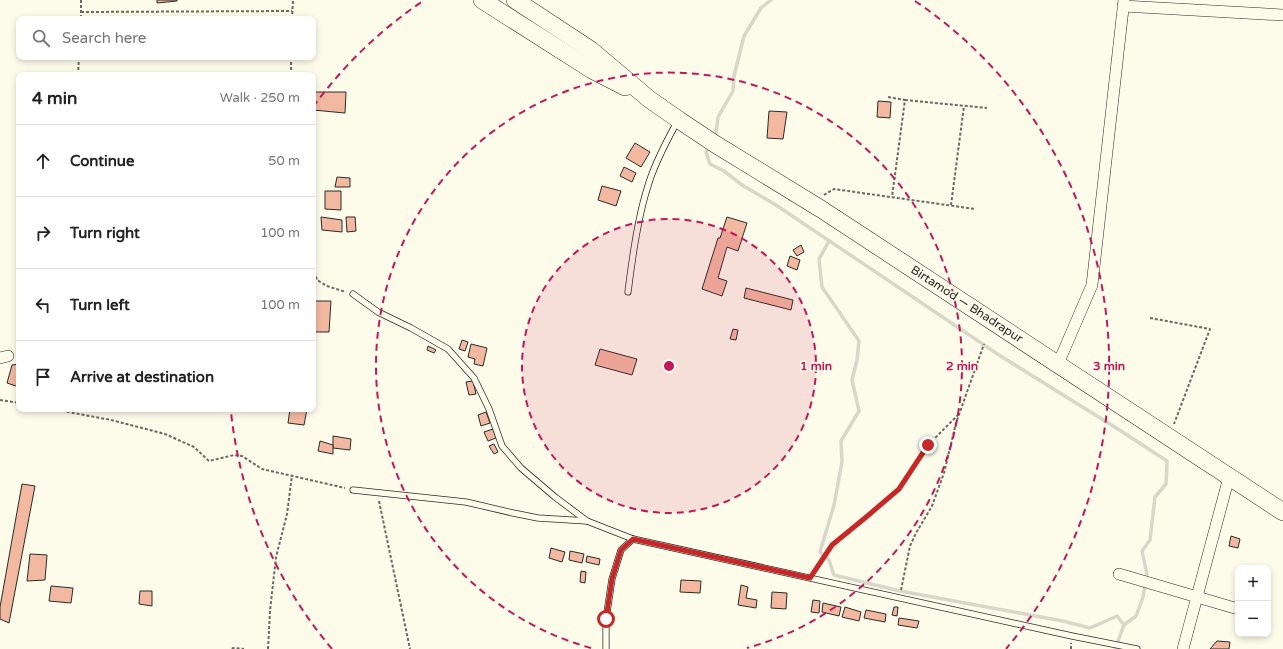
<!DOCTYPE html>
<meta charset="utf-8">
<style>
:root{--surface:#fff;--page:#f2f2f2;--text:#222;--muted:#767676;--line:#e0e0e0}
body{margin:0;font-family:"Varela Round",sans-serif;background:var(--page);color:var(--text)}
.controls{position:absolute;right:12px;bottom:12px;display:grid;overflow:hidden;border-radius:8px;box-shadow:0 2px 6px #0003}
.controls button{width:36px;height:36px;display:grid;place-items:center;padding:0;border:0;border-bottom:1px solid var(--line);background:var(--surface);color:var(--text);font:20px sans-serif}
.stop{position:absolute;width:12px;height:12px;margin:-9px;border:3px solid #c62828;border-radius:50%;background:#fff}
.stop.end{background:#c62828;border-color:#fff;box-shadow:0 1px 4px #0008}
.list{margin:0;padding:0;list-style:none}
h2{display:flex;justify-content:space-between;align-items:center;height:52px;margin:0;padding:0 16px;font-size:17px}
h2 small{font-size:13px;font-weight:400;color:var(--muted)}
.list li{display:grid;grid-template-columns:26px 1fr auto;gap:12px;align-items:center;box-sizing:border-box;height:72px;padding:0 16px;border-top:1px solid var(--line)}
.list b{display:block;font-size:15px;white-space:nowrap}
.list em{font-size:13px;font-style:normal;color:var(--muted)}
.icon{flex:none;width:22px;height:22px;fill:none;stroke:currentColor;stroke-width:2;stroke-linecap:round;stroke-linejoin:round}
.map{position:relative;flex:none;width:1283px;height:649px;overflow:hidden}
.search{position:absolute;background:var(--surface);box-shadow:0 2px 6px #0003;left:16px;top:16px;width:300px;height:44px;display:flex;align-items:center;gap:10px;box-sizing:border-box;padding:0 14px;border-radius:8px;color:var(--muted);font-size:15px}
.panel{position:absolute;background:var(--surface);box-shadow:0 2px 6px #0003;left:16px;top:72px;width:300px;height:340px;border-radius:8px}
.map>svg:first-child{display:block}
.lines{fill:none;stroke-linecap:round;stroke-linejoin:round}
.stream{stroke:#d8d7c9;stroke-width:3.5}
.building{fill:#f2b8a0;stroke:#2b2b2b}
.lane-casing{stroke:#2b2b2b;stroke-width:7}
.street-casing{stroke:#2b2b2b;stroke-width:12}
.primary-casing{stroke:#2b2b2b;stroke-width:18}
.path{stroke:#6a6964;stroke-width:2;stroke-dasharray:3 2;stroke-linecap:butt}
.lane{stroke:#fdfbea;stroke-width:5.5}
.street{stroke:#fdfbea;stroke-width:11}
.primary{stroke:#fdfbea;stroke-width:17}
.route{stroke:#c62828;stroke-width:5}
.ring{fill:none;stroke:#c2185b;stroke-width:2;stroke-dasharray:7 5}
.labels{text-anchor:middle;stroke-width:3;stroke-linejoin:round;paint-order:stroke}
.street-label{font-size:12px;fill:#2b2b2b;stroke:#fdfbea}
.centre{fill:#c2185b;stroke:#fdfbea;stroke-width:2}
.ring-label{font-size:12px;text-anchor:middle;font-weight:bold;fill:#c2185b;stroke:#fdfbea;stroke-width:3;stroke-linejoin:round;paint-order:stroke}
</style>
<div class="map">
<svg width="1283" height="649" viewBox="0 0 1283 649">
<rect width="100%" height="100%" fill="#fdfbea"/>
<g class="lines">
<g class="stream">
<polyline points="714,138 716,134 718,117 733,91 734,76 744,36 761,8 771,0"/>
<polyline points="709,147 706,152 710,164 724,171 742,185 776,205 999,355 1121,431 1167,461 1166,484 1155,497 1150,540 1142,551 1147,574 1143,597 1136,616 1124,625 1115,649"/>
<polyline points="829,241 819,259 822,287 859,341 857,360 852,380 859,411 841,441 842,462 834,505 820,552 829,560 834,575 900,591 1063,621 1090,628 1117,616 1124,625"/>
</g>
</g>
<g class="building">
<polygon points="157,0 177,0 177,1 157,3"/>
<polygon points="315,92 346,92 345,113 313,110 313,97"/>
<polygon points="878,101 891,102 890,118 877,117"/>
<polygon points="769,111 787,112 783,139 767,138"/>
<polygon points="635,143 650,152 641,167 626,158"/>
<polygon points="624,167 636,173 632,182 620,176"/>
<polygon points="337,177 350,178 350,187 335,187"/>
<polygon points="602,186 621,191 616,206 598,200"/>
<polygon points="325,191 341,191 341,210 325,209"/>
<polygon points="321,217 342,220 342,232 322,230"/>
<polygon points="346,217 355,217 356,231 347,232"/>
<polygon points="727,217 747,223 738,251 727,247 718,278 727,281 722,296 702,289 718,238 720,238"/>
<polygon points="801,245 804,252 797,256 793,250"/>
<polygon points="790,256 800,260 797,270 787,266"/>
<polygon points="746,288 793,300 791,310 744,298"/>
<polygon points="313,301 331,301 329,332 313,332"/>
<polygon points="733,329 738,330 736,340 730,339"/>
<polygon points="462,340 468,342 465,351 459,349"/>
<polygon points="471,344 487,348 483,366 474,364 475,359 468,357"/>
<polygon points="428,346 436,350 434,353 427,350"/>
<polygon points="600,349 637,359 632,375 595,365"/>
<polygon points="19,364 19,387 7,383 12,365"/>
<polygon points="473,381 476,394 469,395 466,382"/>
<polygon points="290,409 307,409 304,425 288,423"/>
<polygon points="486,412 490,423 481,426 478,415"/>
<polygon points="493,429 496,438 488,441 484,432"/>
<polygon points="333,436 351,439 350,450 333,448"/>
<polygon points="320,441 333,445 333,454 318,451"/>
<polygon points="494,444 498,452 494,454 489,446"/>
<polygon points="22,484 35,486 9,623 0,619 0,607"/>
<polygon points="1231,536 1240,539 1238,548 1229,546"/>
<polygon points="551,548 565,552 562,562 549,558"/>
<polygon points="570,551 584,554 582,563 569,560"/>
<polygon points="30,554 47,555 45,580 27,581"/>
<polygon points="587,556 600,559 599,565 586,562"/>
<polygon points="581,571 586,572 585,583 580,582"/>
<polygon points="681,580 701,581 700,593 680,592"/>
<polygon points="741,585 748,587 746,598 757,600 756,608 738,605"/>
<polygon points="51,586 73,588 71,603 49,601"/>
<polygon points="140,591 152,591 152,606 139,604"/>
<polygon points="772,592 787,593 786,609 771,608"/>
<polygon points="813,600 820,601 819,613 811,612"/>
<polygon points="823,603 841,607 839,616 822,612"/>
<polygon points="845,607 861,612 859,621 842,617"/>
<polygon points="894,607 898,607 897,616 892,615"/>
<polygon points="866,610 886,614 885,622 864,618"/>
<polygon points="899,618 919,621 917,628 898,625"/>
<polygon points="1217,641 1230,642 1229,649 1210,649"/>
</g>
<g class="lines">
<g class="lane-casing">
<g id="lane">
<path d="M628 292C632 259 637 221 647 189 653 167 666 142 677 122"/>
<polyline points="353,294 378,312 411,328 448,349 474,378 489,409 502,446 521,468 555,497 587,521 633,539 1072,636 1137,649"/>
<polyline points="353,490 466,502 513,513 538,518 587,521"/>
<polyline points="606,649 606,619 612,579 621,550 633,539"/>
</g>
</g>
<g class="street-casing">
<g id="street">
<polyline points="1123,6 1283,15"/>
<polyline points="0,358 8,356"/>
<polyline points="1058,364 1092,285 1124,0"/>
<polyline points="1119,574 1238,609"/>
<polyline points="1183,649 1229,477"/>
</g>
</g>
<g class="primary-casing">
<g id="primary">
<polyline points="482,0 592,70 625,87"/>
<polyline points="515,0 591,50 649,99 679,120 715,144 821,209 1283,512"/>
</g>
</g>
<g class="path">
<polyline points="81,0 81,19"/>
<polyline points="81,12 292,11"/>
<polyline points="292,19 293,0"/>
<polyline points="78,75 79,57"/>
<polyline points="291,75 291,57"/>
<polyline points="888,97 905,100 892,197"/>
<polyline points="905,100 987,108"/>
<polyline points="824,195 834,189 975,209"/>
<polyline points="951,205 964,106"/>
<polyline points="313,267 317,280 327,286 346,292"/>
<polyline points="1150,318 1210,329 1174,424"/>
<polyline points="0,400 19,403"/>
<polyline points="52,409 111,420 165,434 194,447 209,461 234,455 242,456 262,469 345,488"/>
<polyline points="379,501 410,649"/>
<polyline points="816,570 832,545 865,518 899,489 928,445 959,414"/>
<polyline points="901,590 910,546 916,533 932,506 944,473 956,423 984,344"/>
<polyline points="232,649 233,648 244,649"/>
<polyline points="268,649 270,611 276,557 287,514 292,475"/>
<polyline points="1071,649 1071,643"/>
</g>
<use href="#lane" class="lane"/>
<use href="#street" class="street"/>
<use href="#primary" class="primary"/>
</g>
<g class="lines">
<polyline class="route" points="606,619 612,579 621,550 633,539 810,578 832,545 865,518 899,489 928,445"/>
</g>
<circle cx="669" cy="366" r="147" fill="#c2185b" fill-opacity=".12"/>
<g class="ring">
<circle cx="669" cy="366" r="147"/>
<path d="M591 648A293 293 0 1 1 747 648"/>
<path d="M332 649A440 440 0 0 1 231 412M313 107A440 440 0 0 1 423 1M915 1A440 440 0 0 1 1006 649"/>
</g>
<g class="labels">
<g class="street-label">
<text transform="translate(967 304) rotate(33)" y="4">Birtamod — Bhadrapur</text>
</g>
</g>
<circle cx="669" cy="366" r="6" class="centre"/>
<g class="ring-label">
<text x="816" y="370">1 min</text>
<text x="962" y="370">2 min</text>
<text x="1109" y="370">3 min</text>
</g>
</svg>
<div class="controls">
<button>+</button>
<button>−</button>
</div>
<div class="stop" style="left:606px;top:619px"></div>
<div class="stop end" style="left:928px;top:445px"></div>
<div class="search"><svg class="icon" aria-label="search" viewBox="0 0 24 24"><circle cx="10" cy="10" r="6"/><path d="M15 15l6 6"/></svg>Search here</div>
<section class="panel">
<h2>4 min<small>Walk · 250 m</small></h2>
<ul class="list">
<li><svg class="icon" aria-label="ahead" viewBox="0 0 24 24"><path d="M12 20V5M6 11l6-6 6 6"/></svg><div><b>Continue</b></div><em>50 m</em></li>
<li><svg class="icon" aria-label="right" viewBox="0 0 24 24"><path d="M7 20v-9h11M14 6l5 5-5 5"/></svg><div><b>Turn right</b></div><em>100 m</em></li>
<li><svg class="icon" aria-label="left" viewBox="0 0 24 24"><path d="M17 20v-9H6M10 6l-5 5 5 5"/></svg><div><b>Turn left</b></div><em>100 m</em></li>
<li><svg class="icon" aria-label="arrive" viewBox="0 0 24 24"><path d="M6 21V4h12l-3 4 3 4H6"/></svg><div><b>Arrive at destination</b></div></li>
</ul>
</section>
</div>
